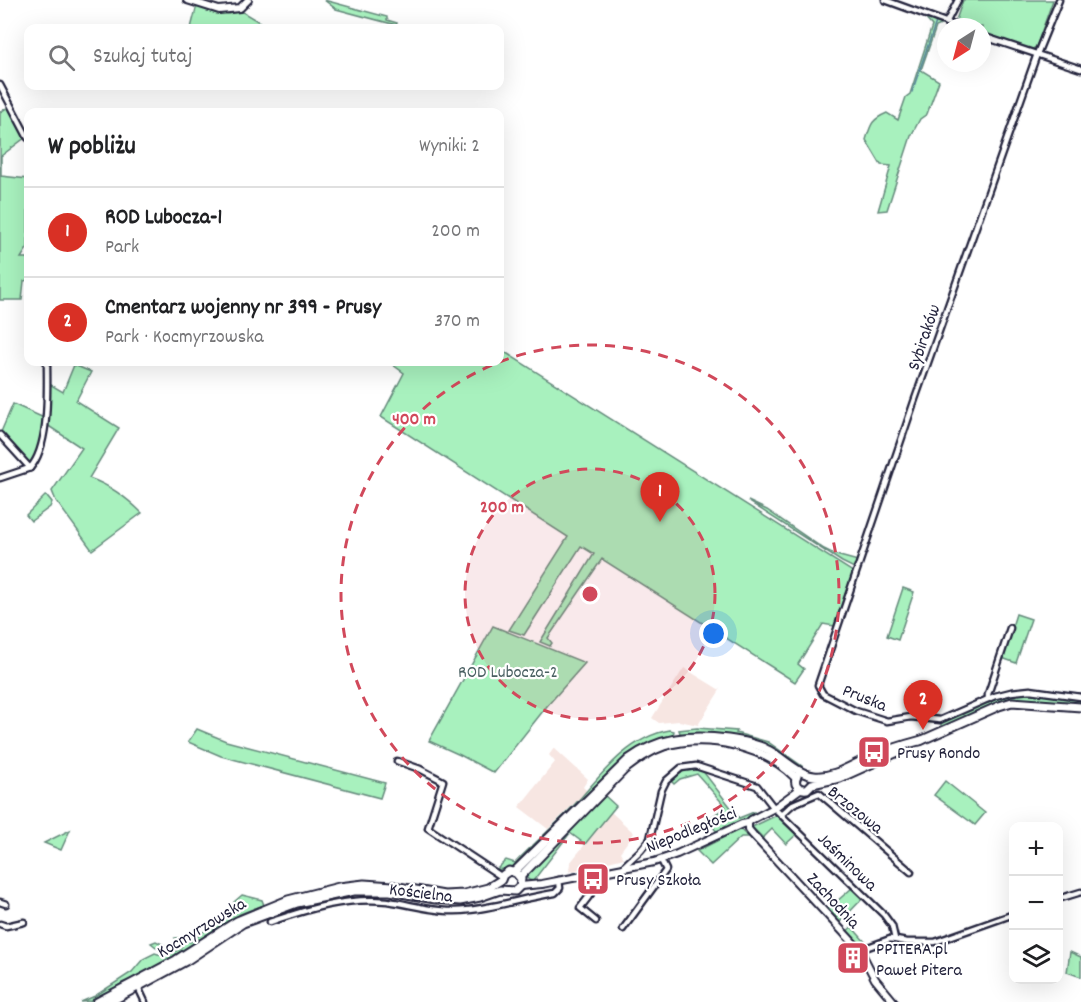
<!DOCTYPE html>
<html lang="pl">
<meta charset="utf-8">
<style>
:root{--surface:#fff;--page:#f2f2f2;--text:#202124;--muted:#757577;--line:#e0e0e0;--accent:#d93025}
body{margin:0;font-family:Dekko,sans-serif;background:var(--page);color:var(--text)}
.controls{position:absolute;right:18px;bottom:18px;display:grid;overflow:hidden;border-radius:12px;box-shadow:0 6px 24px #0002}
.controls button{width:54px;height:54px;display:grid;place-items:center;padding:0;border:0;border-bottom:2px solid var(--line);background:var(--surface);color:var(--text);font:30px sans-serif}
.compass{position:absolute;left:937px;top:18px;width:54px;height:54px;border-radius:50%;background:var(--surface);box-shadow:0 6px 24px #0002;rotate:216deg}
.you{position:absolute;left:714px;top:634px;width:21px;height:21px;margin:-15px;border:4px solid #fff;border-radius:50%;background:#1a73e8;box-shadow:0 0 0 9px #1a73e833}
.badge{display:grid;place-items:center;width:39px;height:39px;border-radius:50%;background:var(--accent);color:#fff;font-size:20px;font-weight:700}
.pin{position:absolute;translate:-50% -50px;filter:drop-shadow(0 2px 3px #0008)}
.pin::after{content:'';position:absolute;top:32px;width:21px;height:18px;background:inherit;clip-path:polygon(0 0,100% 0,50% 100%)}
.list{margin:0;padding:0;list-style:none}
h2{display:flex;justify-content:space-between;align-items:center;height:78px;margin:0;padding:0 24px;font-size:26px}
h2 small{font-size:20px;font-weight:400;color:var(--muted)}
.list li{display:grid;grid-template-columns:39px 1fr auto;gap:18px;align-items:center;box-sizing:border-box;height:90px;padding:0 24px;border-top:2px solid var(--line)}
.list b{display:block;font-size:22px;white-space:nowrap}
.list p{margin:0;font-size:20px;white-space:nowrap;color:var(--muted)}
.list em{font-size:20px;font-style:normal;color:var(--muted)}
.icon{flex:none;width:33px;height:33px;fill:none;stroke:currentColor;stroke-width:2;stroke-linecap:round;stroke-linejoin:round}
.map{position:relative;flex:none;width:1081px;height:1002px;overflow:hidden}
.search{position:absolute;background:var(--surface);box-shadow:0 6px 24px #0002;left:24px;top:24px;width:480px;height:66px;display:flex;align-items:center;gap:15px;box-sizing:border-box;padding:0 21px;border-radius:12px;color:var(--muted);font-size:22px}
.panel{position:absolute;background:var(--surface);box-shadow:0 6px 24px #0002;left:24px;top:108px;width:480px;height:258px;border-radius:12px}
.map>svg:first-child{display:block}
.built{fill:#f7e6e2}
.green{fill:#a8f1be;stroke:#658a7c;stroke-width:1.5}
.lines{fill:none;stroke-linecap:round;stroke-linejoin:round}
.stream{stroke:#59879c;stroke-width:1.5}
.minor-casing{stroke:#22223b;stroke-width:9}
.tertiary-casing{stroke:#22223b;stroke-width:10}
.secondary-casing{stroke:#22223b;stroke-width:11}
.minor{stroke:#fff;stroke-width:4.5}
.tertiary{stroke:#fff;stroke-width:6}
.secondary{stroke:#fff;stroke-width:7}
.ring{fill:none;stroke:#d1495b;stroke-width:3;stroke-dasharray:10 8}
.labels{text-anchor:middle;stroke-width:4.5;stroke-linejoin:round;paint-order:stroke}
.street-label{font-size:18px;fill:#22223b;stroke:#fff}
.park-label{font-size:18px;fill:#4a6062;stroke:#fff}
.poi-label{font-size:18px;fill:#22223b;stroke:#fff;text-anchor:start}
.centre{fill:#d1495b;stroke:#fff;stroke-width:3}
.ring-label{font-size:18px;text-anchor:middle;font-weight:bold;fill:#d1495b;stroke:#fff;stroke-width:4.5;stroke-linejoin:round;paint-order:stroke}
</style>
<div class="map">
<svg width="1081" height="1002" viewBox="0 0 1081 1002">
<rect width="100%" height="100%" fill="#fff"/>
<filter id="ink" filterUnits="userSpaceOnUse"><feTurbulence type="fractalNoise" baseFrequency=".0167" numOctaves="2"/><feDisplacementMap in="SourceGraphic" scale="12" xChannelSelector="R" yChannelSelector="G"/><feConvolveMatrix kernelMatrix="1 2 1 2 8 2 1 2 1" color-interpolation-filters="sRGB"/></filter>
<g filter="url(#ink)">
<g class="built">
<polygon points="684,668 720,690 698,725 679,721 659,723 652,718"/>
<polygon points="554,748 588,779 583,787 587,791 548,829 519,807 555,762 549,755"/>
<polygon points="611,812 634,833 620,852 624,858 569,872 570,863"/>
</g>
<g class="green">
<polygon points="324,0 387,17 387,20 397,23 396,25 336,9"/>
<polygon points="963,0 1053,0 1036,47 1031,50 982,32 982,27 967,27 955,23"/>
<polygon points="197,5 228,14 241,11 269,28 191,28"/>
<path d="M923 16 943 24 936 27 921 70 939 81 927 114 920 119 911 136 887 210 878 211 891 166 881 165 866 140C871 124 871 120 887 113L898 120 906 97 910 94 932 26Z"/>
<polygon points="10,106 26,137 1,156 1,176 28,179 28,247 21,258 28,258 28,280 24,281 22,300 0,300 0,112"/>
<polygon points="500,349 853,572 834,626 823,624 798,664 804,669 795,682 602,559 548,638 552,643 550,646 540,642 594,554 581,546 524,635 509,630 568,537 381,417 404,373 393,365 394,362 500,362"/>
<path d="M74 365 91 372 76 401 119 428 89 478C109 485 127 498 142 513L92 550 56 501 52 491 82 448 47 425 48 383 63 392Z"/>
<polygon points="13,404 44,418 41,440 32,464 30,464 1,432"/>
<polygon points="45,496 48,497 52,502 50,507 31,521 26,515"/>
<polygon points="748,501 767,510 824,549 836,555 858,561 856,569 842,562"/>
<polygon points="903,588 914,592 898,640 887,636"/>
<polygon points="1016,614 1031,619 1016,663 1002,658"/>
<polygon points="493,626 585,663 547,706 494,773 460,755 429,741"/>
<path d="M1029 691 1081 698V705C1059 703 1034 697 1011 699 992 702 962 719 943 728L941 726V721C969 708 998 693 1029 691Z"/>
<path d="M697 728 737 731 736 733 768 742 802 766 800 768C771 746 749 737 713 734 702 733 689 735 680 733L679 730Z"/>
<polygon points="197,729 226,741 385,783 380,798 221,756 188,742"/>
<path d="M670 730 674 731 673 735 640 748 621 761 515 867 496 870 506 860 515 863C537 840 563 819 584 794 606 768 633 736 670 730Z"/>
<polygon points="697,768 702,770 739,818 754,812 756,815 718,833 707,820 726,807 697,774 680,779 674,784 670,780 687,769"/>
<polygon points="945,781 985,813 975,825 934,795"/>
<polygon points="605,796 616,806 585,844 570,833 533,881 529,880 526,877 530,870"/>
<polygon points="777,815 797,834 786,844 772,829 763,838 752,827"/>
<polygon points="740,829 748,837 741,837 711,865 697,851"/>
<polygon points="70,830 61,850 44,843"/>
<polygon points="852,888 863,898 840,922 828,909"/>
<polygon points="242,895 262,900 264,905 240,914 194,947 143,975 122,983 109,993 93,1001 81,1002 95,996 132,972 143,959 155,953 164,956 171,953 160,950 151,943 156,941 176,951 182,947 175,938 186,937 190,942 235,908 234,902"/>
<polygon points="852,927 867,944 861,947 847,931"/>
<polygon points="1070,952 1081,957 1081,977 1067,972"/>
</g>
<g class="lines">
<g class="stream">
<polyline points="912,92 936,22"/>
<polyline points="574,873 597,868"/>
</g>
<g class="minor-casing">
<g id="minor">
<polyline points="885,0 959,27"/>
<polyline points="1059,0 1037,54 914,402 818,685 823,694 856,711 887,721 911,717 940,720 995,696 1011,692 1030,690 1081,697"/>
<polyline points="946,23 958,0"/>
<polyline points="982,36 1081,69"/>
<polyline points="0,85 28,138"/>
<polyline points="0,435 30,468"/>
<path d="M30 468C50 446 47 390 47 362"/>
<polyline points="0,478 30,468"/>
<polyline points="988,699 988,694 1010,628"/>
<polyline points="397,761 420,769 443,781 428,828 502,877"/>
<polyline points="781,815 793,804 819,793 911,872"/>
<polyline points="625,868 625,865 641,850 650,839 661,791 666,781 681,768 696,766 757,786 774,808 884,915 892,926 895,939"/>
<polyline points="1058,899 1081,892"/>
<polyline points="0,902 6,904"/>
<polyline points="596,921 580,908 601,881 602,872"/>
<path d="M270 922C308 909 346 897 387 901 409 904 433 912 455 911 489 910 522 898 555 893L560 888 559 880"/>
<polyline points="0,924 6,926 24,922"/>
<polyline points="623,929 666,870 661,860"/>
<polyline points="860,950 890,939 907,942 935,942 1014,914"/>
<polyline points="138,987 145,1002"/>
</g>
</g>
<g class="tertiary-casing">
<g id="tertiary">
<polyline points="187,0 219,10 240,8 248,0"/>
<polyline points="748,823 748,829 753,835 860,950 875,979 894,1002"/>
<polyline points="520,886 542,884 654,862 677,854 742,824 748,823 751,820 774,808 800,789"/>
</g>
</g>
<g class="secondary-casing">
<g id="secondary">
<polyline points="920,741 999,706 1012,702 1081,707"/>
<path d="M797 776C793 784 798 790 807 789L812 784 840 778 900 751"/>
<path d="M514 872 629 759C659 737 691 734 728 739 742 741 755 743 768 750 784 758 797 774 814 776 833 778 850 766 866 759 884 751 903 745 922 740"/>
<path d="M520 877 624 770C637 760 649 751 664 746 707 733 765 746 796 778"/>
<polyline points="97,1002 176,960 237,921 288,900 339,887 364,884 393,886 444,895 464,894 488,888 501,880 503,875 509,871 516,873 521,879 520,886 515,891 500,890 480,897 460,901 435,899 390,891 354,891 297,903 243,923 186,961 110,1002"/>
</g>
</g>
<use href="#minor" class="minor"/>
<use href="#tertiary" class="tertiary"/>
<use href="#secondary" class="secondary"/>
</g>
</g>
<circle cx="590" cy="594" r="125" fill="#d1495b" fill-opacity=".12"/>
<g class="ring">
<circle cx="590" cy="594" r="125"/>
<circle cx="590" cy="594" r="249"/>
</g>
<defs>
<g id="bus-square" transform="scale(1.725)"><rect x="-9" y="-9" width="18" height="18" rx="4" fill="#d1495b" stroke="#fff"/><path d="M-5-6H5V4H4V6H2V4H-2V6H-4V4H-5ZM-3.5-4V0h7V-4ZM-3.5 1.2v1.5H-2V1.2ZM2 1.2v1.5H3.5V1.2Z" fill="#fff"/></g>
<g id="building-square" transform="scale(1.725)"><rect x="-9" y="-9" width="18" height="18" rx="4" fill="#d1495b" stroke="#fff"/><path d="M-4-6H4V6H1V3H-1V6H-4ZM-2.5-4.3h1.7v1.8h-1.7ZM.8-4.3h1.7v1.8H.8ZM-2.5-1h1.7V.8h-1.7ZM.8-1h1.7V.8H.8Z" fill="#fff"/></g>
</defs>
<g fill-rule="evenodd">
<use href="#bus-square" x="874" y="752"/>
<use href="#bus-square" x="593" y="879"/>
<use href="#building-square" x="853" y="958"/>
</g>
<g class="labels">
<g class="street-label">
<text transform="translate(923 337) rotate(-71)" y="6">Sybiraków</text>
<text transform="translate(865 697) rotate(22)" y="6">Pruska</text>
<text transform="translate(856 809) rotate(39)" y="6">Brzozowa</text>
<text transform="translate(691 829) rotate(-22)" y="6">Niepodległości</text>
<text transform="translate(848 861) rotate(44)" y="6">Jaśminowa</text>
<text transform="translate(421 892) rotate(7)" y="6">Kościelna</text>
<text transform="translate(834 900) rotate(47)" y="6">Zachodnia</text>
<text transform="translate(201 927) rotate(-31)" y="6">Kocmyrzowska</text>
</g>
<g class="park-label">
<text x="508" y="677">ROD Lubocza-2</text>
</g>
<g class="poi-label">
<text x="897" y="758">Prusy Rondo</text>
<text x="616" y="885">Prusy Szkoła</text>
<text x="876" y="954">PPITERA.pl<tspan x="876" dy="21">Paweł Pitera</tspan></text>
</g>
</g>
<circle cx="590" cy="594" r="9" class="centre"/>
<g class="ring-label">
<text x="414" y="424">400 m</text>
<text x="502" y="512">200 m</text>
</g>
</svg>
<div class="controls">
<button>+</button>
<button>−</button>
<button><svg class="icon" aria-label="layers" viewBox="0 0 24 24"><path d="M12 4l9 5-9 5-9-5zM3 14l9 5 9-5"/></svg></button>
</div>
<svg class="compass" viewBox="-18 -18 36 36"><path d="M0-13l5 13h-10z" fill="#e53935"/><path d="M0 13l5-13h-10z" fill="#757577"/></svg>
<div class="you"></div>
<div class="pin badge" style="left:660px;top:522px">1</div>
<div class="pin badge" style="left:923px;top:730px">2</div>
<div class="search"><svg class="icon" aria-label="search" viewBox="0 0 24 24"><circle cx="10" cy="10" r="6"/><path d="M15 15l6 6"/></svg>Szukaj tutaj</div>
<section class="panel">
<h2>W pobliżu<small>Wyniki: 2</small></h2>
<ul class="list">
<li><span class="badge">1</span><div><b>ROD Lubocza-1</b><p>Park</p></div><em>200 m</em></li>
<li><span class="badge">2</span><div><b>Cmentarz wojenny nr 399 - Prusy</b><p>Park · Kocmyrzowska</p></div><em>370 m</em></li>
</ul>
</section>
</div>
